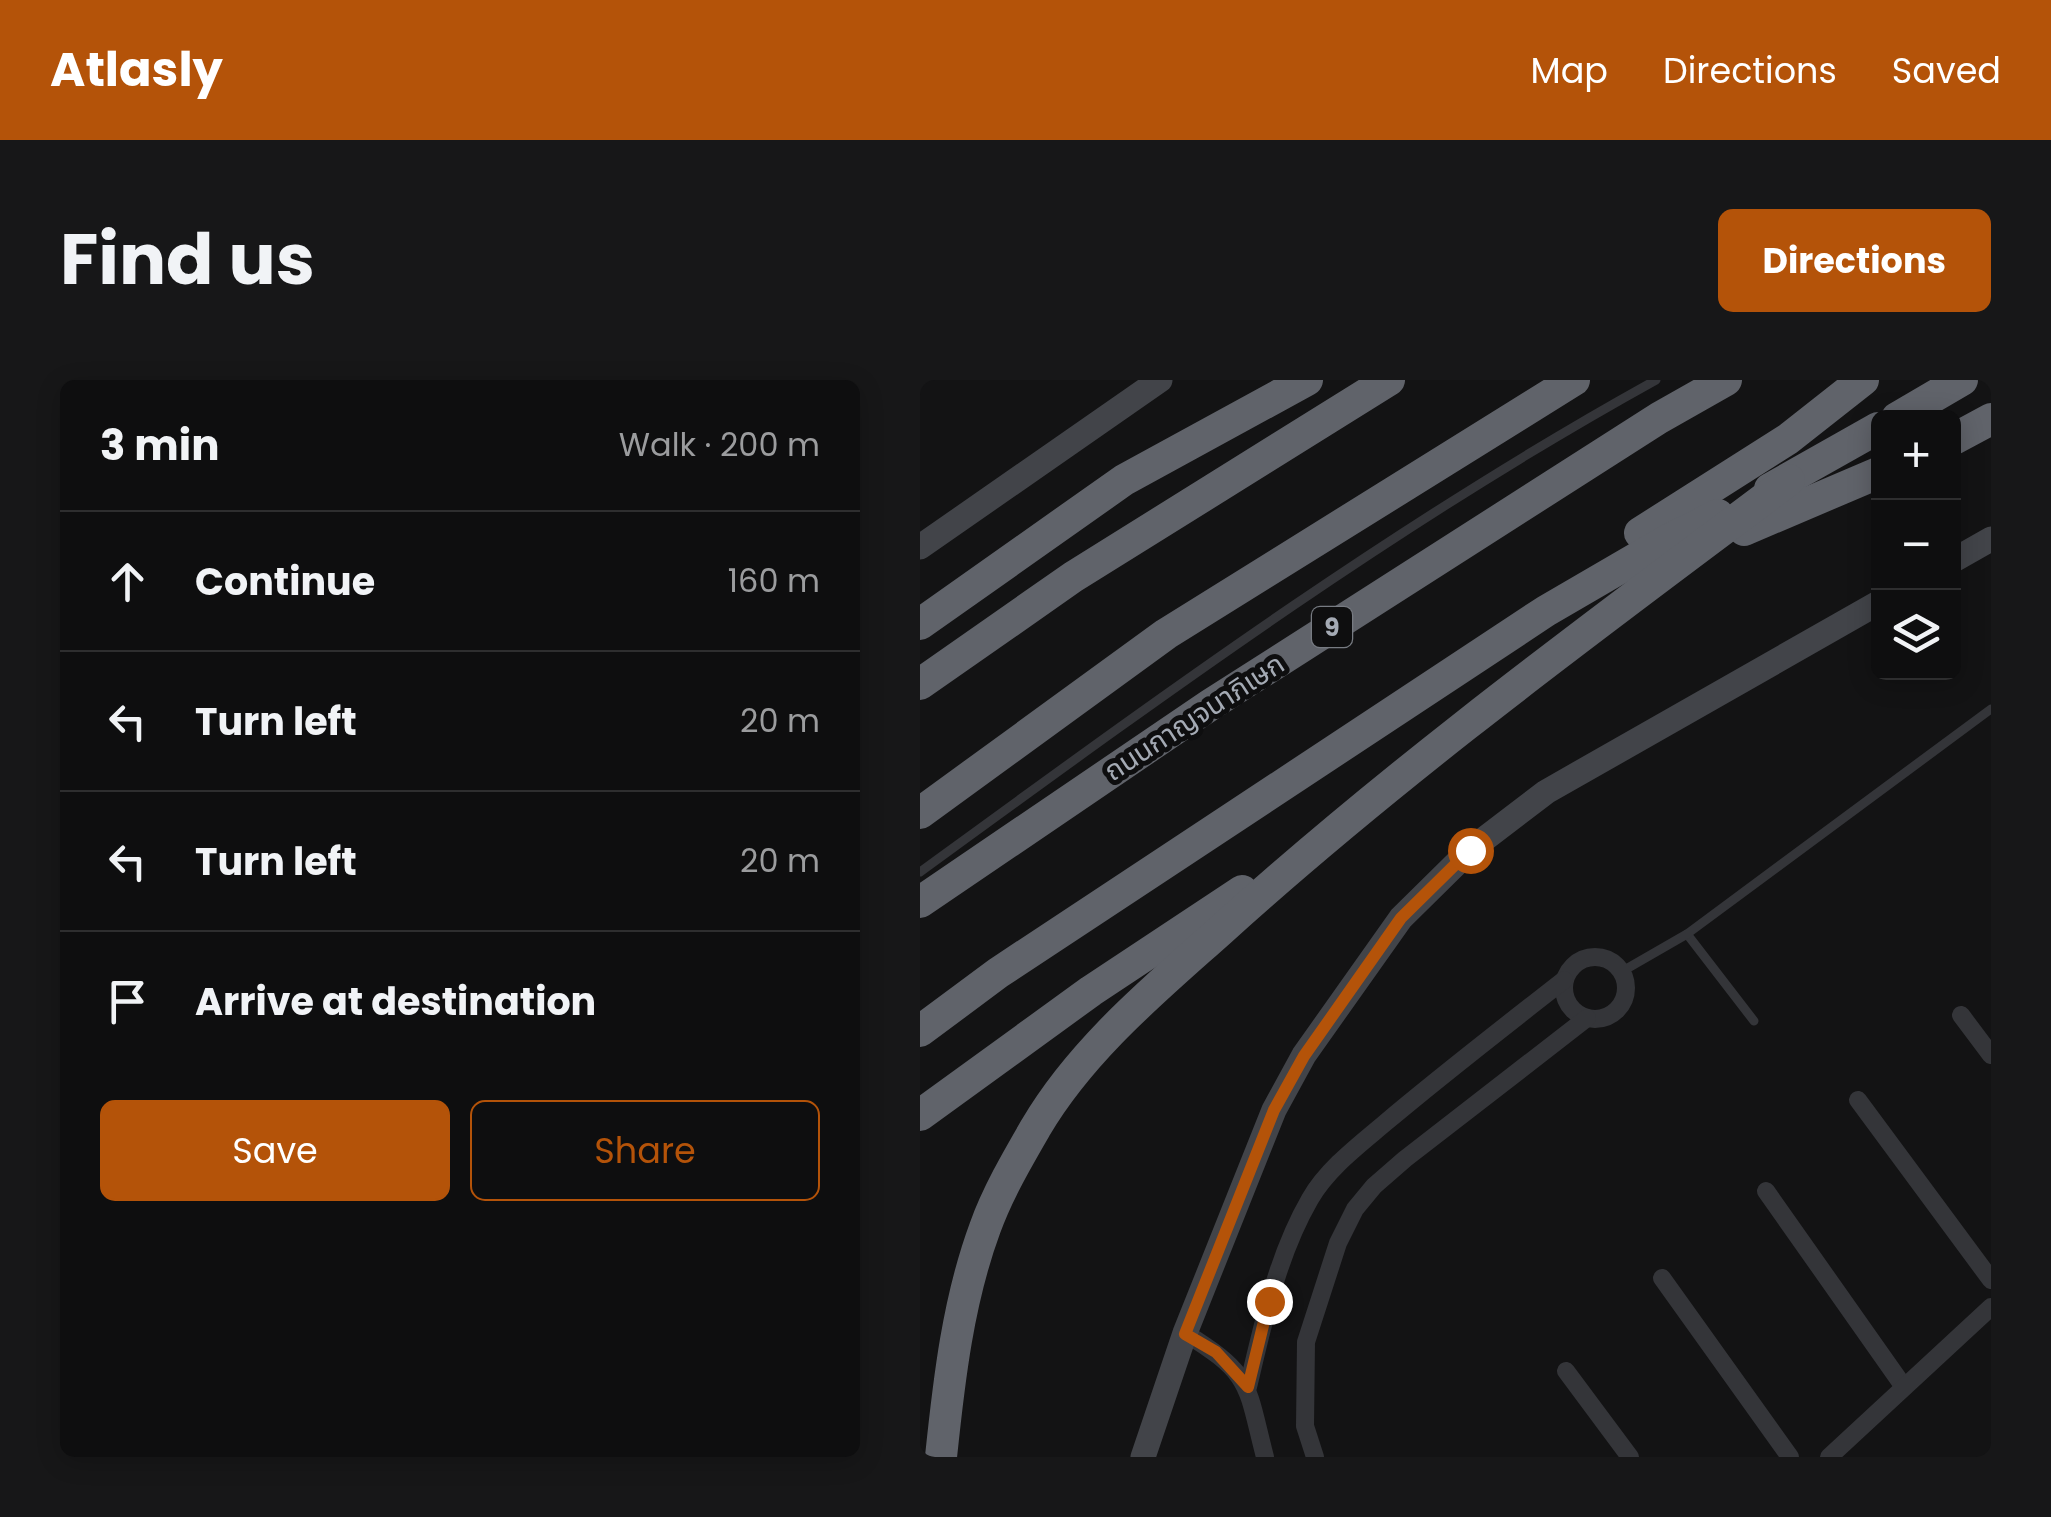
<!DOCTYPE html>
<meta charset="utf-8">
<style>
:root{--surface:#0e0e0f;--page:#171718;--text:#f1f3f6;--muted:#9b9c9e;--line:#2e2e2f;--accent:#b45309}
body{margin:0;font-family:Poppins,"Noto Sans Thai",sans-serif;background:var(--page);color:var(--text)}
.controls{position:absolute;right:30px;top:30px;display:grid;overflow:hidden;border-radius:15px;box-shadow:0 5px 25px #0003}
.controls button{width:90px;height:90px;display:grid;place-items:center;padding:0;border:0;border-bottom:2px solid var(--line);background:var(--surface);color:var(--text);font:50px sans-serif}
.stop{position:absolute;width:30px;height:30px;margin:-22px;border:8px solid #b45309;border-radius:50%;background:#fff}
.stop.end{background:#b45309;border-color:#fff;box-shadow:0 2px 10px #0008}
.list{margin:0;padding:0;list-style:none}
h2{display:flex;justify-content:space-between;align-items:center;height:130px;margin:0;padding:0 40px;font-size:42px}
h2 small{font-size:32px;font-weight:400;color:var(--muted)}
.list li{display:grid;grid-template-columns:65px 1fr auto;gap:30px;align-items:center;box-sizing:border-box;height:140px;padding:0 40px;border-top:2px solid var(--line)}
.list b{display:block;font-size:38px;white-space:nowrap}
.list em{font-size:32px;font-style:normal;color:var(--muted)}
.actions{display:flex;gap:20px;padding:30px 40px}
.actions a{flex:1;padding:22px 0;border:2px solid var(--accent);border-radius:15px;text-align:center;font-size:35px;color:var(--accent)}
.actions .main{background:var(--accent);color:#fff}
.icon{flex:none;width:55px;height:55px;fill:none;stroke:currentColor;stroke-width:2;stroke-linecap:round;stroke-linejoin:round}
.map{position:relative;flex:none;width:1071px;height:1077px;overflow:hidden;border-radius:15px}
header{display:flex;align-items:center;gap:60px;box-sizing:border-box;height:140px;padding:0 50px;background:var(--accent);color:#fff}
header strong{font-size:48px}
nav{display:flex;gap:55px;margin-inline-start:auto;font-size:35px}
.intro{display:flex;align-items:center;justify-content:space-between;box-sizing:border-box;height:240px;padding:0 60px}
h1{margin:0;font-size:70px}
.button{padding:25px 45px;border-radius:15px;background:var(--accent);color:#fff;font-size:35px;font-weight:700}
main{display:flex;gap:60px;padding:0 60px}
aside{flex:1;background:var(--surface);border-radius:15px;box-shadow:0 5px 25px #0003}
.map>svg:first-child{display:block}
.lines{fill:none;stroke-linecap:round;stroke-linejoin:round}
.lane{stroke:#343539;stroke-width:9}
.street{stroke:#343539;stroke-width:18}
.secondary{stroke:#424449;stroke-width:25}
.highway{stroke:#60636a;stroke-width:32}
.route{stroke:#b45309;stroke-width:12}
.labels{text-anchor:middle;stroke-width:10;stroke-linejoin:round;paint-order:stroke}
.shield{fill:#0e0e0f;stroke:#777b82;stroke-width:2.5}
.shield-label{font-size:25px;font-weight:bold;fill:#a4aab4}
.street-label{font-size:28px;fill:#a4aab4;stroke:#0e0e0f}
</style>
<header>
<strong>Atlasly</strong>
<nav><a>Map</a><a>Directions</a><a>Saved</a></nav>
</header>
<div class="intro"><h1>Find us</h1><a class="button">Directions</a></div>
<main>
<aside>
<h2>3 min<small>Walk · 200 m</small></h2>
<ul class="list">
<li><svg class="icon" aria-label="ahead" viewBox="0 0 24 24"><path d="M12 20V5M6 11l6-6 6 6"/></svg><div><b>Continue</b></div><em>160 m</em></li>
<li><svg class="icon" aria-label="left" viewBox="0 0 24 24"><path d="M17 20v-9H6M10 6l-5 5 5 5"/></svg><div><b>Turn left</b></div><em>20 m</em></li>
<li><svg class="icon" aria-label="left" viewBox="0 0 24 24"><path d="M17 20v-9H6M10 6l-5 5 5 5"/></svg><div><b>Turn left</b></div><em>20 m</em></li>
<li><svg class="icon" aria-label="arrive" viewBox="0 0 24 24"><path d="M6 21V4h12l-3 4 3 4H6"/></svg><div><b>Arrive at destination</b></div></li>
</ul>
<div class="actions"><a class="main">Save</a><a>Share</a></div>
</aside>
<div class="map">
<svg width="1071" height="1077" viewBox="0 0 1071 1077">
<rect width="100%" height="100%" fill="#131314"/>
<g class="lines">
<g class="lane">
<path d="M0 492C239 318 477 143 736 0"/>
<polyline points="767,554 834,641"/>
<polyline points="701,592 767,554 1071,329"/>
</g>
<g class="street">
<circle cx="675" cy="608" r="31"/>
<polyline points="1041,635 1071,675"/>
<polyline points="938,720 1071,900"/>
<polyline points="846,811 984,1007"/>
<polyline points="742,898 870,1077"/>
<path d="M265 953C333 995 326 1004 345 1077"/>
<polyline points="646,991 710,1077"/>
<path d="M328 1007C343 944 357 876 390 819 407 789 439 765 465 743 523 694 584 647 644 600"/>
<polyline points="395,1077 385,1046 386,962 418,863 435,829 454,806 485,779 667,638"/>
<polyline points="909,1077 1071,927"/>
</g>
<g class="secondary">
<polyline points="0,167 240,0"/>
<polyline points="1034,180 1071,159"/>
<polyline points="223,1077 265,953 354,730 384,675 481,538 550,470 626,412 958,223"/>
</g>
<g class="highway">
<polyline points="977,38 1042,0"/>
<polyline points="1034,59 1071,39"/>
<polyline points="850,109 958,48"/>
<polyline points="824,150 958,93"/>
<polyline points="720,153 868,59 943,0"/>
<polyline points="0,244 204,100 387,0"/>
<polyline points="0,304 153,197 469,0"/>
<polyline points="0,433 246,254 654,0"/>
<polyline points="0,522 290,325 739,38 806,0"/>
<polyline points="0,651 78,593 626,231 748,160 798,135"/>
<polyline points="0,735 171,611 322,511"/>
<path d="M21 1077C29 1000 38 921 65 848 77 814 98 778 116 747 162 669 235 609 301 550 480 388 676 245 869 100"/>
</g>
</g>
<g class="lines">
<polyline class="route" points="349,921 328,1007 296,972 265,954 354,730 384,676 481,538 550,470"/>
</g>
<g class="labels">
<rect class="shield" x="392" y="227" width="40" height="40" rx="8"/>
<g class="shield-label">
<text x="412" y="256">9</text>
</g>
<g class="street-label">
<text transform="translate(274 337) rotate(-33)" y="10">ถนนกาญจนาภิเษก</text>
</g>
</g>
</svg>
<div class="controls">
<button>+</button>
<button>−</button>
<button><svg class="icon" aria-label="layers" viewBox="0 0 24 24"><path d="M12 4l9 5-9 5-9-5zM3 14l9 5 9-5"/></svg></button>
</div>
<div class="stop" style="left:550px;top:470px"></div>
<div class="stop end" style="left:349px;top:921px"></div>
</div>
</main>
